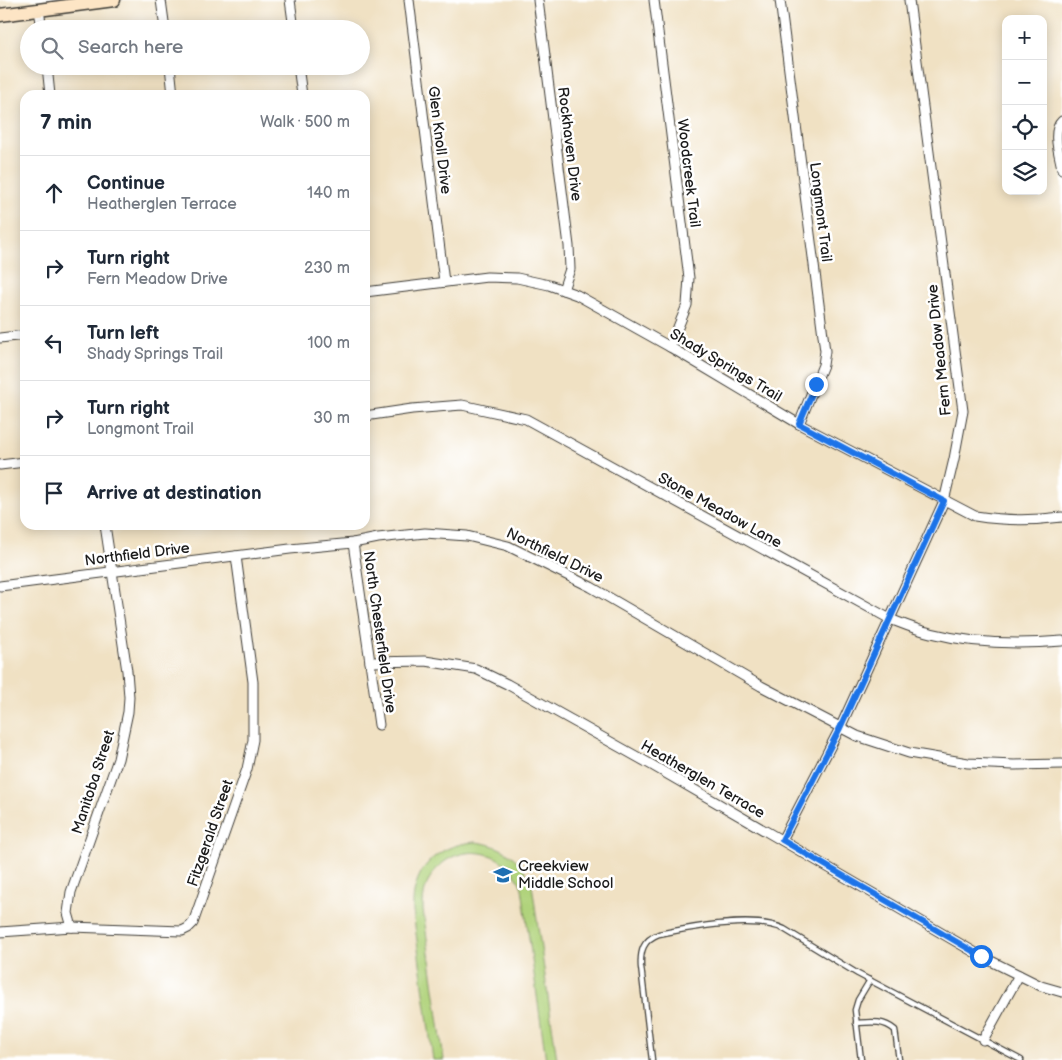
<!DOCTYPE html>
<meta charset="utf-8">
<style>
:root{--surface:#fff;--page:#f6f6f7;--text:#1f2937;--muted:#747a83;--line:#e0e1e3}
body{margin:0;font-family:"Balsamiq Sans",sans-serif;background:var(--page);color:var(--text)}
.controls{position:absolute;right:15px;top:15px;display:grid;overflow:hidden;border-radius:10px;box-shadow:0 2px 12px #0003}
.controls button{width:45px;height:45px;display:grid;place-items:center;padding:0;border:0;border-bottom:1px solid var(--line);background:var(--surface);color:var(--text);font:25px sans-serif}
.stop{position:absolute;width:15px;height:15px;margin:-11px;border:4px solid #1a73e8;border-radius:50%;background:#fff}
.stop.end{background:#1a73e8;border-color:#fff;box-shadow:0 1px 5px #0008}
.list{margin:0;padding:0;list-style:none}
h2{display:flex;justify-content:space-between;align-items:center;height:65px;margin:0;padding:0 20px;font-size:21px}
h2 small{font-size:16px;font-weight:400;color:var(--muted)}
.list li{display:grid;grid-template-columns:32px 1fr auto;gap:15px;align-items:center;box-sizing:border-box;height:75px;padding:0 20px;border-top:1px solid var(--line)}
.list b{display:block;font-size:19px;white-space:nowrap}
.list p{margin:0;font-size:16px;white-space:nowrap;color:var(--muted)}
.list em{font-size:16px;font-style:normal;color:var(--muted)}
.icon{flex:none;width:28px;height:28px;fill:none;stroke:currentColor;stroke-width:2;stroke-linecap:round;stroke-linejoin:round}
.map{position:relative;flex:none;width:1062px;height:1060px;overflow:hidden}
.search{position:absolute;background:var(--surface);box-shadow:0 2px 12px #0003;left:20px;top:20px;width:350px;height:55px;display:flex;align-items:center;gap:12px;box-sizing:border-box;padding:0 18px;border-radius:28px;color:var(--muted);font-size:19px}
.panel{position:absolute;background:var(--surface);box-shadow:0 2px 12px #0003;left:20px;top:90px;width:350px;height:440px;border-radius:15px}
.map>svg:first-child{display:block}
.green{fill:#b0d37b;stroke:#66784c}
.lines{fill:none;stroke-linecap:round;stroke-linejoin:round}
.service-casing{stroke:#3c3a35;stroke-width:7}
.minor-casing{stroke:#3c3a35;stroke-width:11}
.secondary-casing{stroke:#3c3a35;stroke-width:15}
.service{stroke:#fff;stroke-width:4.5}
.minor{stroke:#fff;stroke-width:9}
.secondary{stroke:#fde5c5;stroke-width:12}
.route{stroke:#1a73e8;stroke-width:6}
.labels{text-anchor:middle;stroke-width:5;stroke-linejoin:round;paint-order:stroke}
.street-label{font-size:15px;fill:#1c1c1c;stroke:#fff}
.poi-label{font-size:15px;fill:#1c1c1c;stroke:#fff;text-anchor:start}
</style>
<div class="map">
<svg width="1062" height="1060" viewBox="0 0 1062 1060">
<rect width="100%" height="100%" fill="#fff"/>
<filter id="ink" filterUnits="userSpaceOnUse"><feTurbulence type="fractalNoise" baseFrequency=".02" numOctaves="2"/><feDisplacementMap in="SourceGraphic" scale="10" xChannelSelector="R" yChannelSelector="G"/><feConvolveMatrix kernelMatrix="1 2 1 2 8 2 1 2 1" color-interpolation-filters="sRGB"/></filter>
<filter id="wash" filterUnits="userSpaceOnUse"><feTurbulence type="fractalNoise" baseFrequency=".0096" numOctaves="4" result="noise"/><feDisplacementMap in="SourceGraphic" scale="20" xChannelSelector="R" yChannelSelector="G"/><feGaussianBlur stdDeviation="1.12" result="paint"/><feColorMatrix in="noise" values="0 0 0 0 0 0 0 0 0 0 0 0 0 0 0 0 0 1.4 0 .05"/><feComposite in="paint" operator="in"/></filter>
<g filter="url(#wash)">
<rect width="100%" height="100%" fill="#f0e1c3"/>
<path class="green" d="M475 842C503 845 522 859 532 885L557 1060H546L522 888C499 830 420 847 423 910L444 1060H433L413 911C411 871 435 845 475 842Z"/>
</g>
<g filter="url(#ink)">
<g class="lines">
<g class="service-casing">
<g id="service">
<path d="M856 1023C871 1022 883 1020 895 1030L899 1060"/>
<path d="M652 1060 641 967C640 951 643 940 659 934 692 927 754 915 784 929L858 974 1021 1060"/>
<polyline points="861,1060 855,1010 858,1000 870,980"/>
</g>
</g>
<g class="minor-casing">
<g id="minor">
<polyline points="161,0 165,29"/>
<polyline points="290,0 294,29"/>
<polyline points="409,0 444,282"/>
<polyline points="538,0 569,246 570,269 563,290"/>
<polyline points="654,0 689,278 687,305 670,347"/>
<polyline points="780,0 825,351 823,365 799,424"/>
<polyline points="39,10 42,29"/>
<polyline points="47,66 50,95"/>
<polyline points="170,66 173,95"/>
<polyline points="298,66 302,95"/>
<path d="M1062 121C1051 131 1060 156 1062 169"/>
<path d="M365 292 487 277 517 278 549 285 577 295 670 347 799 424 975 516C1006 521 1031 521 1062 517"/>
<polyline points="0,338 25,335"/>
<path d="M365 416 412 409 462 405 526 419 890 619C903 624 917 630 931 633 974 644 1018 645 1062 641"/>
<polyline points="0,465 25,462"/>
<polyline points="353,543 379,725"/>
<polyline points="0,586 290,549 353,543 378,538 425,533 467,536 508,546 591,587 761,686 857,736 909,753 968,763 1014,765 1062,764"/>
<polyline points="370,662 425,661 476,669 507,684 650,764 981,956 1041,986 1062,992"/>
<polyline points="782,840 840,728 944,501 954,459 963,411 909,0"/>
<polyline points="72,927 68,913 71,892 118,759 128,712 129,697 127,671 105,525"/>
<polyline points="0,932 72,927 182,931 188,928 193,923 247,769 253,740 253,682 236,556"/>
<polyline points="983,1040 1019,975"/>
</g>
</g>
<g class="secondary-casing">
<polyline id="secondary" points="0,15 114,0"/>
</g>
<use href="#service" class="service"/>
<use href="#minor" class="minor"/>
<use href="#secondary" class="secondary"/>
</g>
</g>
<g class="lines" filter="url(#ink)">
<polyline class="route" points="816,384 799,424 944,501 840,728 782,840 981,956"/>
</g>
<defs>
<g id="school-bare" transform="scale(1.5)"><path d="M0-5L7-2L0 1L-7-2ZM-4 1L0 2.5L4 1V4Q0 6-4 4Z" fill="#1f6fb2" stroke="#fff" stroke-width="2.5" paint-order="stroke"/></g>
</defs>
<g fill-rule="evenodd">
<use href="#school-bare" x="503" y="875"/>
</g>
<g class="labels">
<g class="street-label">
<text transform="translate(440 140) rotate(83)" y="5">Glen Knoll Drive</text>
<text transform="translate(570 144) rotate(83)" y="5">Rockhaven Drive</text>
<text transform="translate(689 173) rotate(83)" y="5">Woodcreek Trail</text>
<text transform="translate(821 212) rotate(83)" y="5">Longmont Trail</text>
<text transform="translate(939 350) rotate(-96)" y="5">Fern Meadow Drive</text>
<text transform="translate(726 365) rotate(31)" y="5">Shady Springs Trail</text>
<text transform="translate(720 510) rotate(29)" y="5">Stone Meadow Lane</text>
<text transform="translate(137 554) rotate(-7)" y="5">Northfield Drive</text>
<text transform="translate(555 555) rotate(26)" y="5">Northfield Drive</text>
<text transform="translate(380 632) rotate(82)" y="5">North Chesterfield Drive</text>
<text transform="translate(703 779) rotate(30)" y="5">Heatherglen Terrace</text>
<text transform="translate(93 782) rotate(-72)" y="5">Manitoba Street</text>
<text transform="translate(210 833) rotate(-71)" y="5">Fitzgerald Street</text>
</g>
<g class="poi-label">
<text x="518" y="871">Creekview<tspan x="518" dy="17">Middle School</tspan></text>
</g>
</g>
</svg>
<div class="controls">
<button>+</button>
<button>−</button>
<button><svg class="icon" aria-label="locate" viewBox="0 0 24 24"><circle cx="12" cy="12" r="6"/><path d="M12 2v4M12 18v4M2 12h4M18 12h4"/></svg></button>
<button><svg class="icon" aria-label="layers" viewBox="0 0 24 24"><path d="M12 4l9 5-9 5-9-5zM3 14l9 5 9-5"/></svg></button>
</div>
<div class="stop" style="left:981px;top:956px"></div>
<div class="stop end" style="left:816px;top:384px"></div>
<div class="search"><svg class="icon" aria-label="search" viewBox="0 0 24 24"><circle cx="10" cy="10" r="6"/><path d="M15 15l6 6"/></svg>Search here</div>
<section class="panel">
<h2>7 min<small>Walk · 500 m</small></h2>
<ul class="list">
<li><svg class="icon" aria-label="ahead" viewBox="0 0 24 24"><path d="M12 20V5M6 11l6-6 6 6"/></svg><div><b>Continue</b><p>Heatherglen Terrace</p></div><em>140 m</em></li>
<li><svg class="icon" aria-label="right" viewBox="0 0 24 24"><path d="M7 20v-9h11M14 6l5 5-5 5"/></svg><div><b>Turn right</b><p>Fern Meadow Drive</p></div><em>230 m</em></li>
<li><svg class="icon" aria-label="left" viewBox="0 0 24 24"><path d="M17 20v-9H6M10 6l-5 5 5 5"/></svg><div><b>Turn left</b><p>Shady Springs Trail</p></div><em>100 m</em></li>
<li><svg class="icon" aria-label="right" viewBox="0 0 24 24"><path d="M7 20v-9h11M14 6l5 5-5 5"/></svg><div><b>Turn right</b><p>Longmont Trail</p></div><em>30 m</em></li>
<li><svg class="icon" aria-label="arrive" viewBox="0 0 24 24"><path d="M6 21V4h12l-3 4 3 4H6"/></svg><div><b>Arrive at destination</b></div></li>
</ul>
</section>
</div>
